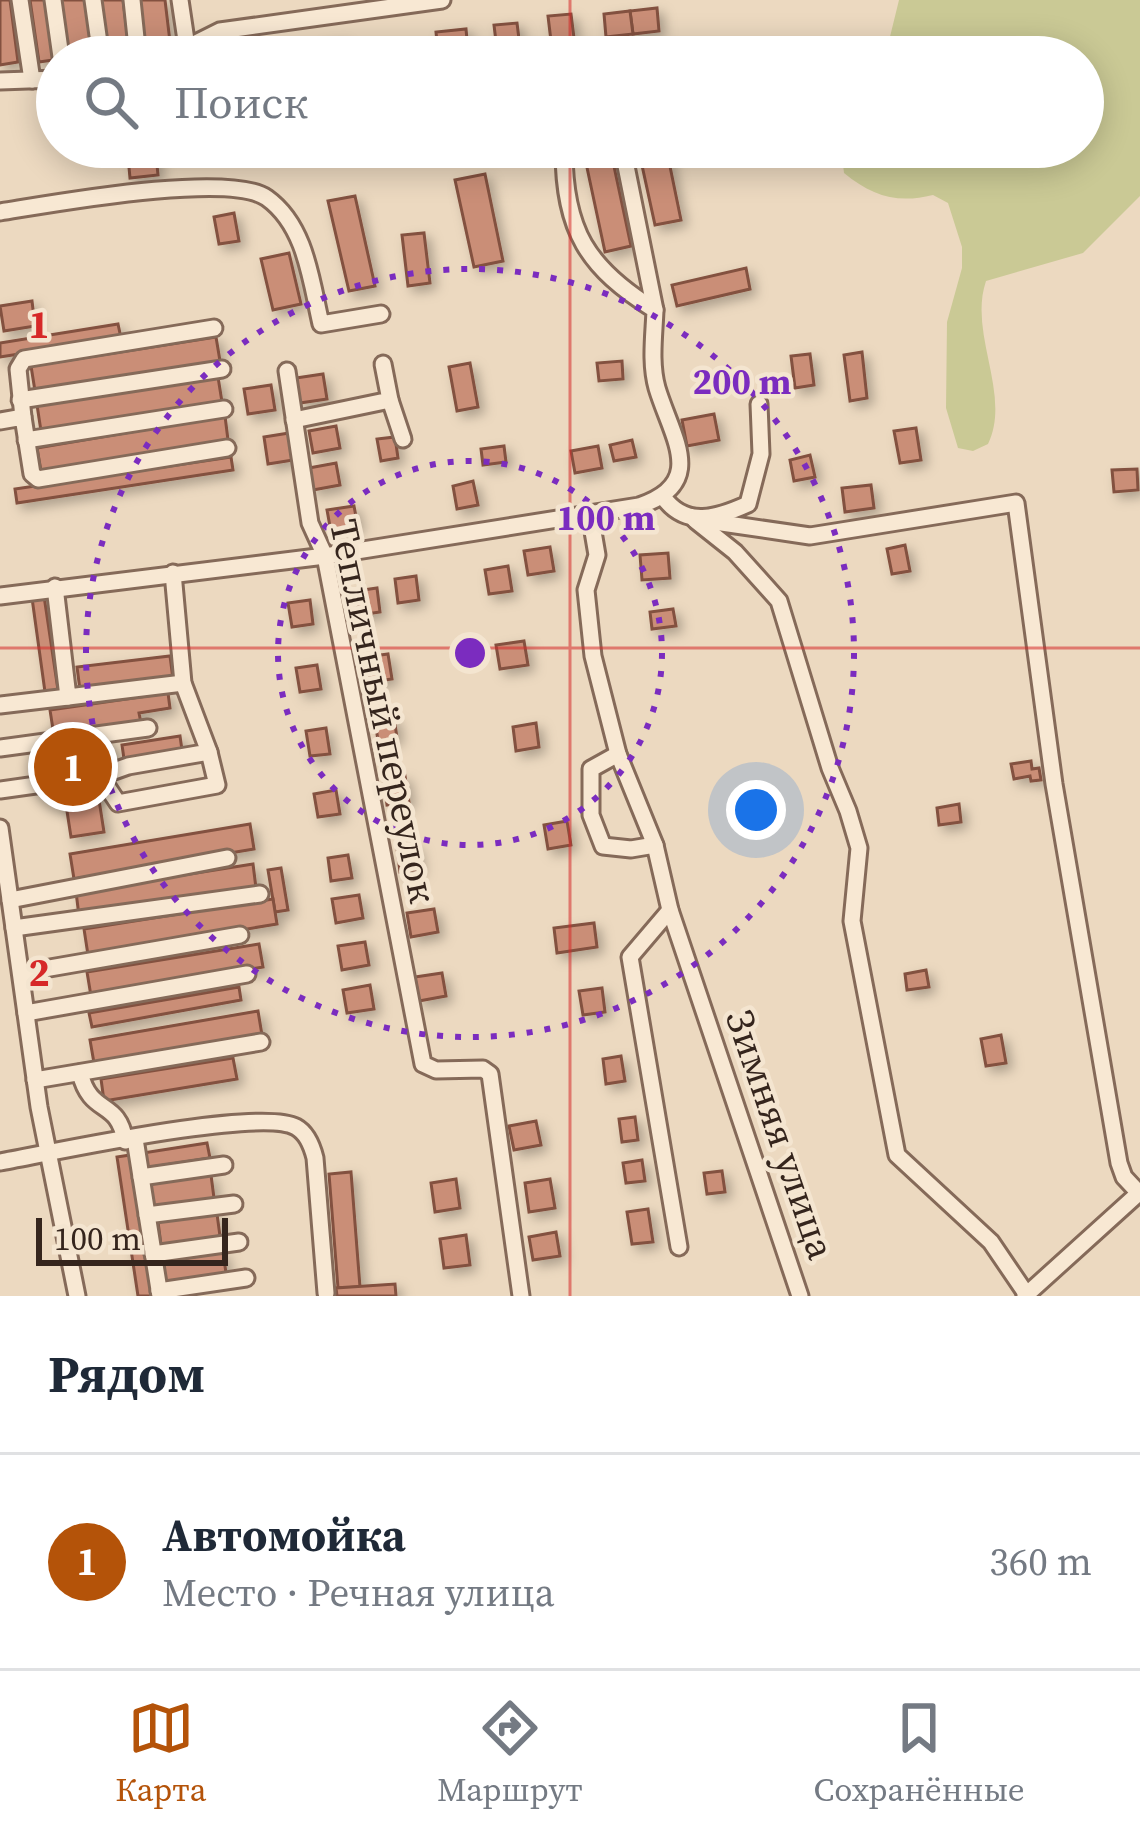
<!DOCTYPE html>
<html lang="ru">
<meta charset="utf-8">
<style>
:root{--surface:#fff;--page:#f6f6f7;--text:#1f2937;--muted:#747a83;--line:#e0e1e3;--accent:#b45309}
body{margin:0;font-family:"Source Serif 4",serif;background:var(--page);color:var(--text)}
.scale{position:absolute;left:36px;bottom:30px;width:192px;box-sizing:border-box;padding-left:12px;border:6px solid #35251d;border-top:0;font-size:33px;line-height:42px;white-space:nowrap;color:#35251d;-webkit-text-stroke:9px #f4e5d0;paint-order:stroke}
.you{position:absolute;left:756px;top:810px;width:42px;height:42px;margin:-30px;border:9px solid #fff;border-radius:50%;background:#1a73e8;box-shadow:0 0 0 18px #1a73e833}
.badge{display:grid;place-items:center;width:78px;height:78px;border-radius:50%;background:var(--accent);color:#fff;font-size:39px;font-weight:700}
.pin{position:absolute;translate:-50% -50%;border:6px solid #fff;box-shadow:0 3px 12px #0006}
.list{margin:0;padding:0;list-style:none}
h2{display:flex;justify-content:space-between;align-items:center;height:156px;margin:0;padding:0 48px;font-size:51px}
h2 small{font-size:39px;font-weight:400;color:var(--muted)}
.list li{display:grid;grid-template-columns:78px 1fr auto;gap:36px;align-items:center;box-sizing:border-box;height:216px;padding:0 48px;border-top:3px solid var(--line)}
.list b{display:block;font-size:45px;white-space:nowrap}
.list p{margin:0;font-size:39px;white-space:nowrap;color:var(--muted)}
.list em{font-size:39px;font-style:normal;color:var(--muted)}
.icon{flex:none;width:66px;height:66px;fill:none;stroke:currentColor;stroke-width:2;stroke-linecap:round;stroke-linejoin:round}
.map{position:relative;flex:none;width:1140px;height:1296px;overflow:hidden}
.search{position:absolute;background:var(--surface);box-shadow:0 6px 30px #0003;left:36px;right:36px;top:36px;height:132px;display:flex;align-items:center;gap:30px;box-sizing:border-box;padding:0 42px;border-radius:66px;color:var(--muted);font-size:45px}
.sheet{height:372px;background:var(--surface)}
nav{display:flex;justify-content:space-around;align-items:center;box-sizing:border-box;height:168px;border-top:3px solid var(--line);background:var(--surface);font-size:33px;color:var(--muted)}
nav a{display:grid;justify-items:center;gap:6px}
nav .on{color:var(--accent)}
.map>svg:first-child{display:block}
.green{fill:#cac995}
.building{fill:#ca8e77;stroke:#83513f;stroke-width:3;filter:url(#shadow)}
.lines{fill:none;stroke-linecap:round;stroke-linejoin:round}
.minor-casing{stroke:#856a59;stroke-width:21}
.minor{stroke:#f8e8d3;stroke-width:15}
.grid{fill:none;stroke:#d62828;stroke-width:3;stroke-opacity:0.55}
.ring{fill:none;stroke:#7b2cbf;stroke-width:6;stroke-dasharray:6 12}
.labels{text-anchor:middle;stroke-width:9;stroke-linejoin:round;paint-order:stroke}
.street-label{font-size:39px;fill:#35251d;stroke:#f4e5d0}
.grid-label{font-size:39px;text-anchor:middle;font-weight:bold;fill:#d62828;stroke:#f4e5d0;stroke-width:9;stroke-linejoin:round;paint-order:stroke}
.centre{fill:#7b2cbf;stroke:#f4e5d0;stroke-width:6}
.ring-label{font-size:36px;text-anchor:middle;font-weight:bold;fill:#7b2cbf;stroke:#f4e5d0;stroke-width:9;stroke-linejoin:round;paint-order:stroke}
</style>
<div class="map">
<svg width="1140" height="1296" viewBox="0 0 1140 1296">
<defs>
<filter id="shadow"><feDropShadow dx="5.5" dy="5.5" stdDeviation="6" flood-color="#0004"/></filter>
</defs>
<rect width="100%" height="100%" fill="#ecd9c0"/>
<path class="green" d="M899 0H1140V196L1083 253 986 281C968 334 1012 394 988 444L973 451 958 448 946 408 947 322 962 268V247L948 203 933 195C897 204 872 196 844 173L841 147H1083V57H854L886 53Z"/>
<g class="building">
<polygon points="0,0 10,0 18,62 0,65"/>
<polygon points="30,0 45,0 53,60 39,62"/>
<polygon points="60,0 85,0 93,57 68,57"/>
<polygon points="100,0 123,0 130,55 108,57"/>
<polygon points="138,0 165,0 171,50 145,53"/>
<polygon points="657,8 659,31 633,34 630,11"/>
<polygon points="630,11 633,34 606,37 604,14"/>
<polygon points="571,14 574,38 551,41 548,16"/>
<polygon points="517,23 520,47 497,50 494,25"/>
<polygon points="466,29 468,50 438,53 436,32"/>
<polygon points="343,39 345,57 321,57 319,41"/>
<polygon points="638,147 666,147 681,220 655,225"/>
<polygon points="156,155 158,175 130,178 128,157"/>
<polygon points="612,157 631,246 605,252 586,163"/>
<polygon points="485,174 503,261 474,267 455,180"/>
<polygon points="355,196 375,286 349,291 328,201"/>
<polygon points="234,213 239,241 219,244 214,217"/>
<polygon points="424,233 430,283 408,286 402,235"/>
<polygon points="289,253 301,304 273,310 261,259"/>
<polygon points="746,268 750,289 677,306 672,285"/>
<polygon points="32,301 35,326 4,331 0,306"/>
<polygon points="118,324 121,338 0,357 0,343"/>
<polygon points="216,337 220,361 35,391 31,366"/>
<polygon points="862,352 867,398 850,401 844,355"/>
<polygon points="810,354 814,385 795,388 791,356"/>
<polygon points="622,361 623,379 599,381 597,363"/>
<polygon points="470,363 478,407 457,411 449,367"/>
<polygon points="323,374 327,399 300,403 296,378"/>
<polygon points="218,377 222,402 41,431 37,405"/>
<polygon points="271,385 275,410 248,414 244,389"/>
<polygon points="714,414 719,440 687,446 682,420"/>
<polygon points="225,416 228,440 41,471 37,448"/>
<polygon points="336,426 340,448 313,453 309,431"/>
<polygon points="916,428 921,460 900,463 894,431"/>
<polygon points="289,433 293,460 268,464 264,437"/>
<polygon points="395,437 398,458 381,461 377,439"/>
<polygon points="632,440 636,457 614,461 610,445"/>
<polygon points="504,446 506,462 483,465 481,449"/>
<polygon points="598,446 602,468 575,473 571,451"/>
<polygon points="810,455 815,477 794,481 790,460"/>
<polygon points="231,457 233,470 17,503 15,489"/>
<polygon points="336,463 340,485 313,490 309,468"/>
<polygon points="1137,469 1138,490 1114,492 1112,470"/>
<polygon points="473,481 478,505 457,509 453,486"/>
<polygon points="871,485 874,508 845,512 842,488"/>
<polygon points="354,506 358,527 331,532 327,510"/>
<polygon points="905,545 910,571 892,574 887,549"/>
<polygon points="550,547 554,571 528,575 524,551"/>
<polygon points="668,553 670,578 642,580 640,555"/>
<polygon points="508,566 512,591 489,594 485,570"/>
<polygon points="416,576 419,600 398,603 395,579"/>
<polygon points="377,588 380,612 359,615 356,591"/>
<polygon points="44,596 58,690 45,692 32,598"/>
<polygon points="310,600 313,624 292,627 288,603"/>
<polygon points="673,609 676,626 652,629 650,612"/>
<polygon points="524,641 528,665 500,669 496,645"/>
<polygon points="388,654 392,679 370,682 366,657"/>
<polygon points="170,656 173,679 80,690 77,667"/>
<polygon points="317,665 321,689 300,692 296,668"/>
<polygon points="168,693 170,708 139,713 141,723 54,736 50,710"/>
<polygon points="394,717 397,738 378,741 375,720"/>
<polygon points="536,723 539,747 516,751 513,727"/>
<polygon points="326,728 330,754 310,756 306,731"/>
<polygon points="180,736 182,750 124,759 122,745"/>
<polygon points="109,744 112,770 90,772 88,758 57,762 56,750"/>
<polygon points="88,758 90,772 59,776 57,762"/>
<polygon points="1031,761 1032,769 1039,768 1041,780 1031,781 1030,776 1014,779 1011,764"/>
<polygon points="405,776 409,802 387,805 384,779"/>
<polygon points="97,787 104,832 71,837 64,792"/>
<polygon points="336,790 340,814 318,817 314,794"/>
<polygon points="959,804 961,822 939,825 937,808"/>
<polygon points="567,821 571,845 548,849 544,825"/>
<polygon points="250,824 254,849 74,879 70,854"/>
<polygon points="416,845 419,869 400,872 397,848"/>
<polygon points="348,855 352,878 331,881 328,858"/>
<polygon points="253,864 256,888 79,916 76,892"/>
<polygon points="281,868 288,910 275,912 268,870"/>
<polygon points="359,895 363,918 336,923 332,899"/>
<polygon points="273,899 277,924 88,955 84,929"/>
<polygon points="434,909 438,932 411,937 407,913"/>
<polygon points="594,923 597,947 557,953 554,928"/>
<polygon points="365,942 369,965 342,970 338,946"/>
<polygon points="259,944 263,967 91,996 87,972"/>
<polygon points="926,970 929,987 907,990 905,974"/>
<polygon points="442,973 446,996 419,1001 415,977"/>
<polygon points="370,985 374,1009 347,1013 343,990"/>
<polygon points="239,987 241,1000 92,1027 89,1013"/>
<polygon points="602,988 605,1012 583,1015 579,991"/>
<polygon points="258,1011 262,1035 94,1063 90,1040"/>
<polygon points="1001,1035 1006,1063 986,1066 981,1039"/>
<polygon points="621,1056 625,1081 606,1084 603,1059"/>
<polygon points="233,1058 237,1079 104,1101 101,1079"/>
<polygon points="635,1117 638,1140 622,1142 619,1119"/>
<polygon points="536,1121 541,1145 514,1150 509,1126"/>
<polygon points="207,1143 210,1158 145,1168 143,1153"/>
<polygon points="130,1155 152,1296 138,1296 117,1157"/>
<polygon points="642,1160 645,1181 626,1183 623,1163"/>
<polygon points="722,1171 725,1192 707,1194 704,1173"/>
<polygon points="351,1172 360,1287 338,1288 329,1174"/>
<polygon points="211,1175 214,1198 154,1208 150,1184"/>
<polygon points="456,1179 460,1208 435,1212 431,1183"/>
<polygon points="550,1179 555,1208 529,1212 525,1183"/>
<polygon points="648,1209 653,1242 632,1244 627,1212"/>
<polygon points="217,1214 220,1236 161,1245 158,1222"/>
<polygon points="556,1232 560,1256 533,1260 529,1237"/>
<polygon points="466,1235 470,1265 444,1268 440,1239"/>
<polygon points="223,1252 226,1273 166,1282 163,1262"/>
<polygon points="395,1284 396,1296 337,1296 336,1288"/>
</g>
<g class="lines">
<g class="minor-casing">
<g id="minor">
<polyline points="20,0 32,80"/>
<polyline points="53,0 61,57"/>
<polyline points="93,0 101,57"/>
<polyline points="132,0 138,57"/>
<polyline points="180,0 187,47"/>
<polyline points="168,57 220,31 442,0"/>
<polyline points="0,81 57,79"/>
<polyline points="626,166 655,310"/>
<path d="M0 212C51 204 229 171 267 198 306 226 311 281 321 324L381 314"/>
<polyline points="287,371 310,523 325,556 423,1064 436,1070 483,1069 490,1074 521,1296"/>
<polyline points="20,400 222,369"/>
<polyline points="390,400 403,439"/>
<polyline points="23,417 18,369 24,359 214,328"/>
<polyline points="294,420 390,400 383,364"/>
<polyline points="0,421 23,417 32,474 38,479 227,448"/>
<polyline points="26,440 224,409"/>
<path d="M664 498C686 528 717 518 748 504L761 454 759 404"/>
<polyline points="590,514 597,555 586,590 593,656 618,754 655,845 670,910 800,1296"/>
<polyline points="694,519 810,536 1016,503 1054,784 1119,1163 1124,1177 1139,1193"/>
<polyline points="696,521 735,552 779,601 830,768 848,811 859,848 852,921 897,1155 991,1242 1027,1295"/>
<polyline points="55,587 68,697 183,683"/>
<path d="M0 596 325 556 639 506C708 483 672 438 657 388 650 363 654 336 655 310 587 268 564 230 564 150"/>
<polyline points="0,705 68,697"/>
<polyline points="0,748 148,728"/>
<polyline points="618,754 591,769 591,815 603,846 631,849 655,845"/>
<polyline points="100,776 118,803 217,785 209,752"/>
<polyline points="0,790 100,776 128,766 209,752 183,683 173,573"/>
<polyline points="0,828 39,1107 77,1296"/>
<polyline points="10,900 227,858"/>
<polyline points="670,910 630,957 679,1247"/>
<polyline points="14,928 260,894"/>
<polyline points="21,973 240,935"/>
<polyline points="26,1013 247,974"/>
<path d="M80 1073C91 1117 118 1098 125 1141"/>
<polyline points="35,1080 261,1042"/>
<polyline points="135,1139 160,1296"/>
<path d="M0 1162C50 1153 260 1107 296 1127 307 1133 312 1146 315 1158L326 1293"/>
<polyline points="141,1177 224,1165"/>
<polyline points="147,1215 234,1204"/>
<polyline points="153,1254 239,1242"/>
<polyline points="159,1291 246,1278"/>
<polyline points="1025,1296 1140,1192"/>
</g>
</g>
<use href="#minor" class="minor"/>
</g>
<path class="grid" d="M570 0V57M570 147V1296M0 648H1140"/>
<g class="ring">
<circle cx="470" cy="653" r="192"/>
<circle cx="470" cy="653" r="384"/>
</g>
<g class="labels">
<g class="street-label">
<text transform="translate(384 711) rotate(78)" y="14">Тепличный переулок</text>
<text transform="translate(781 1134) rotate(71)" y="14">Зимняя улица</text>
</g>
</g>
<g class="grid-label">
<text x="39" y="338">1</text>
<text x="39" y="986">2</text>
</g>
<circle cx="470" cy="653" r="18" class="centre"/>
<g class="ring-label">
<text x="742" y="394">200 m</text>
<text x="606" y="530">100 m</text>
</g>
</svg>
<div class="scale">100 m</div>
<div class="you"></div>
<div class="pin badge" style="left:73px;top:767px">1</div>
<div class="search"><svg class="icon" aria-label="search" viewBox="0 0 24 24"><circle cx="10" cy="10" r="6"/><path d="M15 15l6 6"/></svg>Поиск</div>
</div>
<section class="sheet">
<h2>Рядом<small></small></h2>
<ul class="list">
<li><span class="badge">1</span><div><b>Автомойка</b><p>Место · Речная улица</p></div><em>360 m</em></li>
</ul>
</section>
<nav>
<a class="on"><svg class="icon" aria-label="map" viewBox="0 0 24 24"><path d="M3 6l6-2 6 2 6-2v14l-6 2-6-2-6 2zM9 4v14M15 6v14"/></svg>Карта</a>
<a><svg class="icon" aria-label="directions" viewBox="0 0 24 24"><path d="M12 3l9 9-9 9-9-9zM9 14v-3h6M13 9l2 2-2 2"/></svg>Маршрут</a>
<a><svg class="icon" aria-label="saved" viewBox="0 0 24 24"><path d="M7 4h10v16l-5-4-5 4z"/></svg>Сохранённые</a>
</nav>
